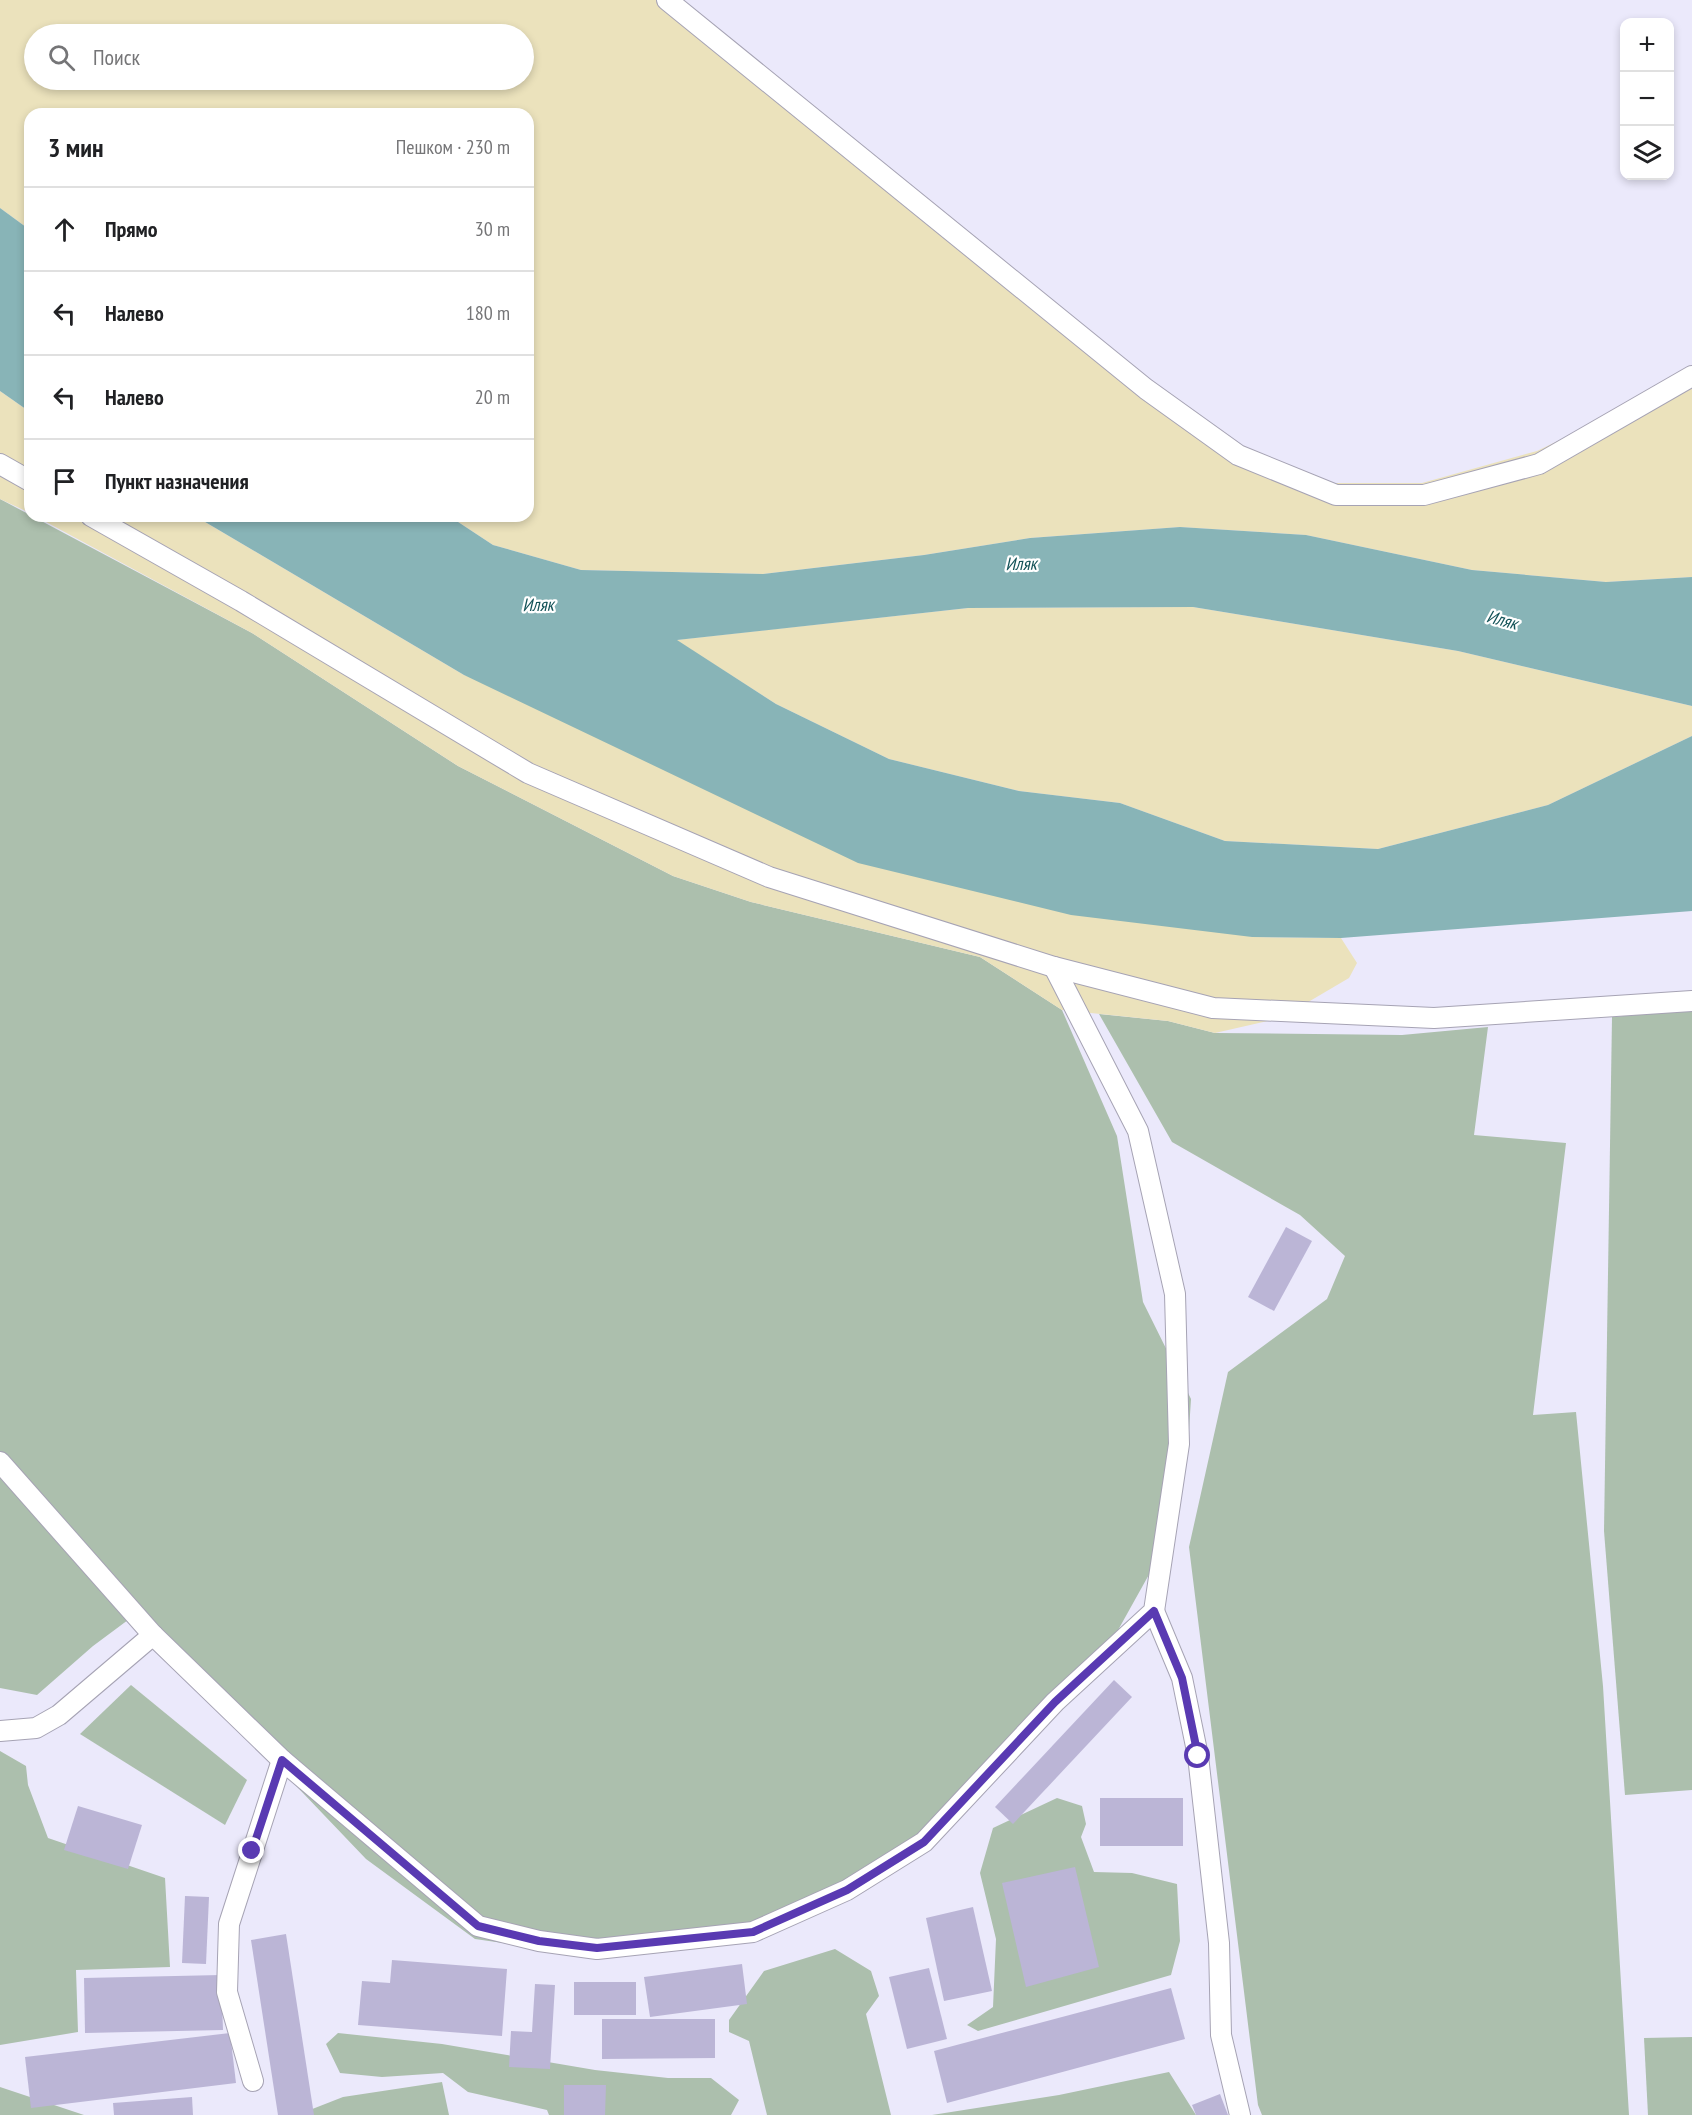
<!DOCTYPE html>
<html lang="ru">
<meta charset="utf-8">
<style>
:root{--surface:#fff;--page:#f2f2f2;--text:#202124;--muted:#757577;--line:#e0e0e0}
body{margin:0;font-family:"PT Sans Narrow",sans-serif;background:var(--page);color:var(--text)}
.controls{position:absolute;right:18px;top:18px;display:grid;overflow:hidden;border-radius:12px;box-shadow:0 3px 9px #0003}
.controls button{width:54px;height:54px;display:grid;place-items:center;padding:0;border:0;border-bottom:2px solid var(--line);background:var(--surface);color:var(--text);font:30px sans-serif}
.stop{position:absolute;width:18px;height:18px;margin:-14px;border:4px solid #593ab2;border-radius:50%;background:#fff}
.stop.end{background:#593ab2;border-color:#fff;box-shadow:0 2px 6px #0008}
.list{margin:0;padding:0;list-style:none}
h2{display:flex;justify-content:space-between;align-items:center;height:78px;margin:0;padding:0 24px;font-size:26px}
h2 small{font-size:20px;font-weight:400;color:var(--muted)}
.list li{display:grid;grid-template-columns:39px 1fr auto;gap:18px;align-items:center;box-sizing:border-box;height:84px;padding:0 24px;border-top:2px solid var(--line)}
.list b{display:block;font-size:22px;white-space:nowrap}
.list em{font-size:20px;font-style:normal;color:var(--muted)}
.icon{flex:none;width:33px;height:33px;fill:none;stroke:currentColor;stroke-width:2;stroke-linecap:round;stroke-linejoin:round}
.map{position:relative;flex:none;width:1692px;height:2115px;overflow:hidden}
.search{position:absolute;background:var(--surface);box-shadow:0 3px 9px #0003;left:24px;top:24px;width:510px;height:66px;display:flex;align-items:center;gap:15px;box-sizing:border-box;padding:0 21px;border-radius:33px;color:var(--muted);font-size:22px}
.panel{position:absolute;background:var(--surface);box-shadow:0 3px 9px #0003;left:24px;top:108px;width:510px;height:414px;border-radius:18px}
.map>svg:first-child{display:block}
.green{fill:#acbfad}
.sand{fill:#ebe2bc;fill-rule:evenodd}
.water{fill:#88b4b7}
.building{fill:#bbb5d6}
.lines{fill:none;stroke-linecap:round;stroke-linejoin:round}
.lane-casing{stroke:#a6a3b4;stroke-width:22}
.lane{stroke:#fff;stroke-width:20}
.route{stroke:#593ab2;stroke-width:8}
.labels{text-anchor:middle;stroke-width:4.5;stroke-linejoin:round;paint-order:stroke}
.water-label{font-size:18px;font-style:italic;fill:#145358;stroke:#fff}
</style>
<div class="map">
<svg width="1692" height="2115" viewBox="0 0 1692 2115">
<rect width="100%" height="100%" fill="#ebe9fb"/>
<g class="green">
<polygon points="0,499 252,633 458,766 673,876 751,902 980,957 1062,1010 1117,1136 1143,1302 1191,1399 1187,1461 1156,1562 1098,1666 909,1860 784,1925 595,1956 475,1939 366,1859 217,1703 128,1620 93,1646 37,1695 0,1688"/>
<polygon points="1692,1010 1692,1790 1625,1795 1604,1531 1612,1017"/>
<polygon points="1099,1014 1168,1021 1215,1033 1402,1035 1488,1027 1474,1135 1566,1143 1533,1415 1576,1412 1603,1686 1629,2115 1262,2115 1258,2105 1189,1547 1228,1372 1327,1299 1345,1256 1300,1215 1172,1142"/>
<polygon points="131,1685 247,1780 225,1825 80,1734"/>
<polygon points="0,1751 26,1766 28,1785 48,1838 165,1878 170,1967 76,1970 78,2032 0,2045"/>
<polygon points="1057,1798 1082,1806 1086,1824 1081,1837 1094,1872 1132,1873 1177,1884 1180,1941 1171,1975 978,2031 967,2025 993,2007 996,1939 980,1873 993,1828"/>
<polygon points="835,1949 871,1971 879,1996 866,2014 891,2115 767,2115 749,2041 729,2032 729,2020 764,1971"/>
<polygon points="338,2033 442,2044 595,2070 668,2078 711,2078 739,2100 731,2115 549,2115 547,2110 468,2092 443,2073 382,2077 340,2073 326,2044"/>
<polygon points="1692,2037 1692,2115 1648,2115 1644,2038"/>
<polygon points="1169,2072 1196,2115 932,2115 1059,2095"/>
<polygon points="442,2082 449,2115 297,2115 343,2097"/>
<polygon points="0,2087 84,2115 0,2115"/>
</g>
<g class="sand">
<path d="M0 0H679L1143 377 1236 443 1333 483H1422L1537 451 1692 376V577L1606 582 1472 570 1306 535 1180 527 1030 538 924 555 763 574 581 570 493 545 449 516H528V114H30V230L0 208ZM34 34H524V80H34Z"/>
<polygon points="0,391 30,412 30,513 0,499"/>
<polygon points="35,516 195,516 464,675 1252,937 1341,938 1357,963 1349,978 1281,1018 1215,1033 1168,1021 1062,1010 980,957 751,902 673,876 458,766 252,633"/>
<polygon points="1193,607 1458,651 1692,706 1692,736 1548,805 1378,849 1225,841 1120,803 1019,791 889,759 776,704 676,640 968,608"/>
</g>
<g class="water">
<polygon points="0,208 30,230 30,412 0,391"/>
<polygon points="195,516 449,516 493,545 581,570 763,574 924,555 1030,538 1180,527 1306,535 1472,570 1606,582 1692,577 1692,706 1458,651 1193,607 968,608 677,640 776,704 889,759 1019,791 1120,803 1225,841 1378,849 1548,805 1692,736 1692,911 1341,938 1252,937 1071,915 858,863 464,675"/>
</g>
<g class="building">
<polygon points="1286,1227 1312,1241 1274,1311 1248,1297"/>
<polygon points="1114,1680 1132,1697 1013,1824 995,1807"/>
<rect x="1100" y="1798" width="83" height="48"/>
<polygon points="78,1806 142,1825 128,1869 64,1850"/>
<polygon points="1075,1867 1099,1967 1026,1987 1002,1883"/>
<polygon points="185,1896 209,1897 206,1964 182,1963"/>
<polygon points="973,1907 992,1991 944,2001 926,1918"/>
<polygon points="286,1934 314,2115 278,2115 251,1940"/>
<polygon points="392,1960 507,1969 502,2036 358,2025 362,1981 390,1983"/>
<polygon points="742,1964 747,2004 650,2017 644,1977"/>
<polygon points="929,1968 947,2039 907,2049 889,1977"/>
<polygon points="221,1975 223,2030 85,2033 84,1978"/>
<rect x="574" y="1982" width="62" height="33"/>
<polygon points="535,1984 555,1985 550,2069 509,2067 511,2031 532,2032"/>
<polygon points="1171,1988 1185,2039 947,2103 934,2051"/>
<polygon points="602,2019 715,2019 715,2058 602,2059"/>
<polygon points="230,2033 236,2083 31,2108 25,2057"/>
<polygon points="564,2085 606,2085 605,2115 564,2115"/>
<polygon points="1220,2094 1228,2115 1196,2115 1192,2105"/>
<polygon points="192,2097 193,2115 114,2115 113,2103"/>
</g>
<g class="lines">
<g class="lane-casing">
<g id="lane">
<polyline points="667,0 1146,389 1238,455 1336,495 1424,495 1539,464 1692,376"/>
<polyline points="0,464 30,481"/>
<polyline points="91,516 241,601 528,773 769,877 1054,967 1213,1008 1434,1018 1692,1001"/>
<polyline points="0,1462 153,1635 282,1760 478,1926 539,1941 597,1949 753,1932 847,1890 924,1842 1055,1702 1154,1611 1179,1444 1175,1294 1138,1131 1054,967"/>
<polyline points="1154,1611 1182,1678 1198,1756 1219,1943 1221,2035 1240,2115"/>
<polyline points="0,1731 36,1728 59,1715 153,1635"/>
<polyline points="253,2081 227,1992 229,1924 282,1760"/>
</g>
</g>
<use href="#lane" class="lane"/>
</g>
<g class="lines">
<polyline class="route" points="252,1851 282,1760 478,1926 539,1941 597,1948 753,1932 847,1890 924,1842 1055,1702 1154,1611 1182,1678 1198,1756"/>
</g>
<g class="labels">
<g class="water-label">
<text transform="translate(1021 564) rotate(-1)" y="6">Иляк</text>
<text transform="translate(538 605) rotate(-1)" y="6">Иляк</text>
<text transform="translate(1502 620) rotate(15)" y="6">Иляк</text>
</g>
</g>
</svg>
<div class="controls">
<button>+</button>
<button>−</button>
<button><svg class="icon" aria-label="layers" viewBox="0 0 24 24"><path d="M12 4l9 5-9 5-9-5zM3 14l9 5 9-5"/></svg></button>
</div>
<div class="stop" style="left:1198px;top:1756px"></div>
<div class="stop end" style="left:252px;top:1851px"></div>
<div class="search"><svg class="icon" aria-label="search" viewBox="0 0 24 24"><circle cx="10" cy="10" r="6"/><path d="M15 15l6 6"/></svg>Поиск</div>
<section class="panel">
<h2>3 мин<small>Пешком · 230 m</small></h2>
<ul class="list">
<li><svg class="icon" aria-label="ahead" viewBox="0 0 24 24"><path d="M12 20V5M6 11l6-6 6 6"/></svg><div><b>Прямо</b></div><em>30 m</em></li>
<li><svg class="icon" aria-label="left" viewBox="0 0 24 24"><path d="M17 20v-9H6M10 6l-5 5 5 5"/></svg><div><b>Налево</b></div><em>180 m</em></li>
<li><svg class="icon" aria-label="left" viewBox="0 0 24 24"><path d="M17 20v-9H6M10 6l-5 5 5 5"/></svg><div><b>Налево</b></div><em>20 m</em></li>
<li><svg class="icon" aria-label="arrive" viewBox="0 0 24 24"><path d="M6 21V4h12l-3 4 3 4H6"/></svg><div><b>Пункт назначения</b></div></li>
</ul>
</section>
</div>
